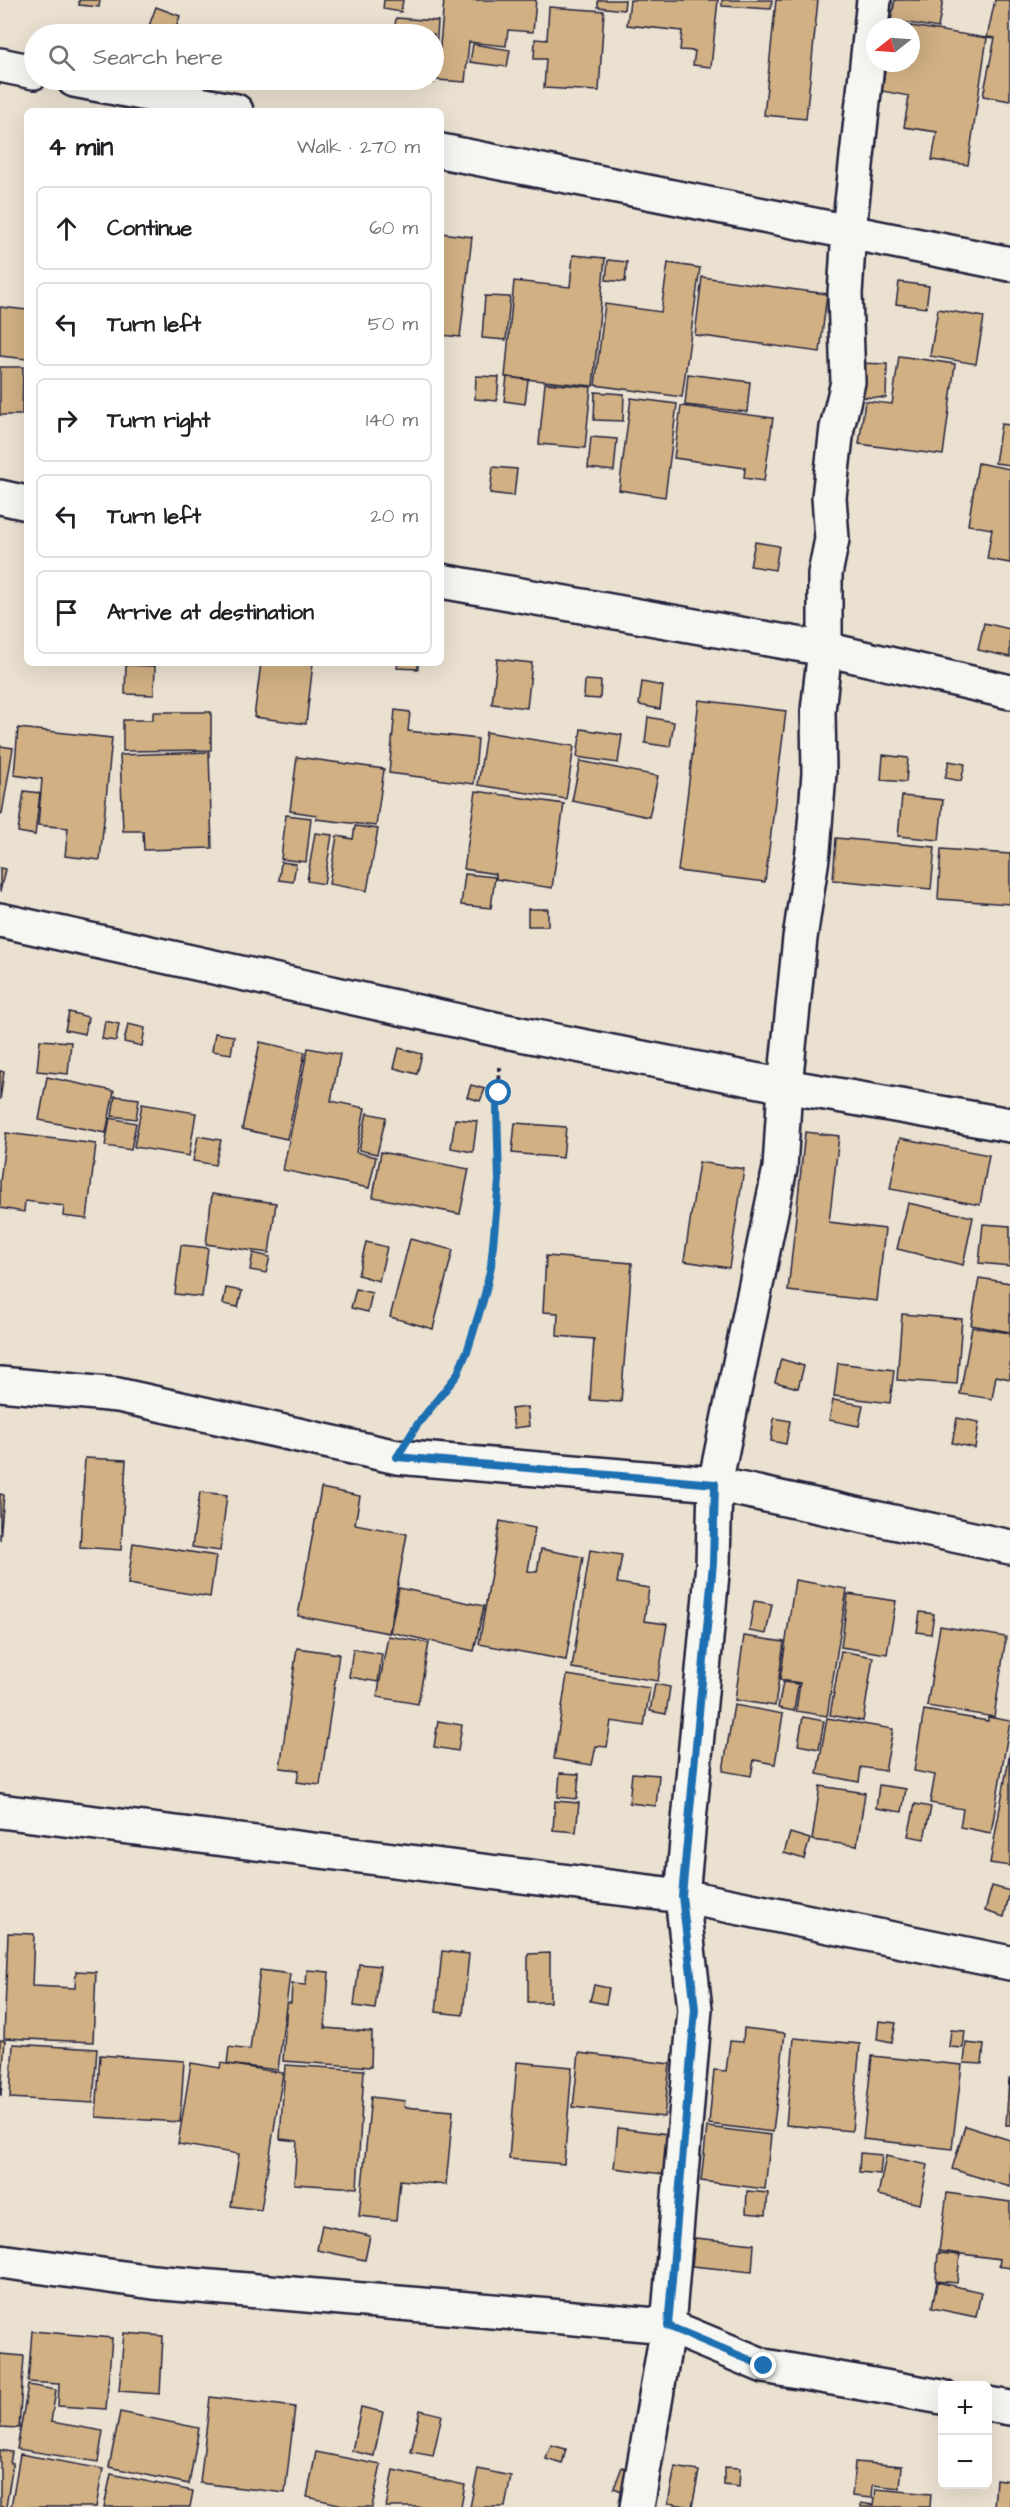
<!DOCTYPE html>
<meta charset="utf-8">
<style>
:root{--surface:#fff;--page:#f6f6f6;--text:#202124;--muted:#757577;--line:#e0e0e0}
body{margin:0;font-family:"Architects Daughter",sans-serif;background:var(--page);color:var(--text)}
.controls{position:absolute;right:18px;bottom:18px;display:grid;overflow:hidden;border-radius:9px;box-shadow:0 6px 24px #0002}
.controls button{width:54px;height:54px;display:grid;place-items:center;padding:0;border:0;border-bottom:2px solid var(--line);background:var(--surface);color:var(--text);font:30px sans-serif}
.compass{position:absolute;left:866px;top:18px;width:54px;height:54px;border-radius:50%;background:var(--surface);box-shadow:0 6px 24px #0002;rotate:253deg}
.stop{position:absolute;width:18px;height:18px;margin:-14px;border:4px solid #1f6fb2;border-radius:50%;background:#fff}
.stop.end{background:#1f6fb2;border-color:#fff;box-shadow:0 2px 6px #0008}
.list{margin:0;padding:0;list-style:none}
h2{display:flex;justify-content:space-between;align-items:center;height:78px;margin:0;padding:0 24px;font-size:26px}
h2 small{font-size:20px;font-weight:400;color:var(--muted)}
.list li{display:grid;grid-template-columns:39px 1fr auto;gap:18px;align-items:center;box-sizing:border-box;height:84px;margin:0 12px 12px;padding:0 12px;border:2px solid var(--line);border-radius:9px}
.list b{display:block;font-size:22px;white-space:nowrap}
.list em{font-size:20px;font-style:normal;color:var(--muted)}
.icon{flex:none;width:33px;height:33px;fill:none;stroke:currentColor;stroke-width:2;stroke-linecap:round;stroke-linejoin:round}
.map{position:relative;flex:none;width:1010px;height:2507px;overflow:hidden}
.search{position:absolute;background:var(--surface);box-shadow:0 6px 24px #0002;left:24px;top:24px;width:420px;height:66px;display:flex;align-items:center;gap:15px;box-sizing:border-box;padding:0 21px;border-radius:33px;color:var(--muted);font-size:22px}
.panel{position:absolute;background:var(--surface);box-shadow:0 6px 24px #0002;left:24px;top:108px;width:420px;height:558px;border-radius:9px}
.map>svg:first-child{display:block}
.building{fill:#d1b084;stroke:#22223b;stroke-width:1.5}
.lines{fill:none;stroke-linecap:round;stroke-linejoin:round}
.minor-casing{stroke:#22223b;stroke-width:38}
.path{stroke:#22223b;stroke-width:4;stroke-dasharray:4.5 4.5;stroke-linecap:butt}
.minor{stroke:#f6f6f2;stroke-width:33}
.route{stroke:#1f6fb2;stroke-width:8}
</style>
<div class="map">
<svg width="1010" height="2507" viewBox="0 0 1010 2507">
<rect width="100%" height="100%" fill="#ebe1d1"/>
<filter id="ink" filterUnits="userSpaceOnUse"><feTurbulence type="fractalNoise" baseFrequency=".0167" numOctaves="2"/><feDisplacementMap in="SourceGraphic" scale="12" xChannelSelector="R" yChannelSelector="G"/><feConvolveMatrix kernelMatrix="1 2 1 2 8 2 1 2 1" color-interpolation-filters="sRGB"/></filter>
<g filter="url(#ink)">
<g class="building">
<polygon points="79,0 100,0 99,7 79,5"/>
<polygon points="384,0 403,0 401,12 383,9"/>
<polygon points="444,0 536,0 533,32 508,30 506,46 469,42 465,82 437,80"/>
<polygon points="598,0 625,0 624,10 598,7"/>
<polygon points="630,0 718,0 711,67 693,65 695,51 680,50 682,31 627,25"/>
<polygon points="722,0 772,0 771,9 722,6"/>
<polygon points="776,0 818,0 806,119 764,115"/>
<polygon points="895,0 943,0 938,28 891,20"/>
<polygon points="995,0 1010,0 1010,101 983,96 995,38 987,37"/>
<polygon points="156,7 180,16 174,34 146,34"/>
<polygon points="549,7 604,11 599,91 544,88 546,59 534,59 535,39 547,40"/>
<polygon points="396,18 438,21 434,83 391,80 434,80 434,34 394,34"/>
<polygon points="892,23 987,38 968,165 932,160 937,132 904,127 909,96 882,91 886,63 911,63 911,27 891,27"/>
<polygon points="473,44 510,50 507,67 470,62"/>
<polygon points="441,233 472,237 460,337 441,335"/>
<polygon points="573,255 605,258 593,386 505,377 514,281 570,287"/>
<polygon points="608,260 627,262 625,282 606,280"/>
<polygon points="668,263 700,268 682,397 595,385 605,304 661,312"/>
<polygon points="702,277 827,294 820,352 695,335"/>
<polygon points="899,282 929,286 926,308 896,304"/>
<polygon points="485,296 510,297 506,340 482,338"/>
<polygon points="0,307 27,310 27,359 0,356"/>
<polygon points="938,309 984,317 976,364 930,356"/>
<polygon points="899,356 955,364 943,455 859,444 865,401 892,404"/>
<polygon points="858,363 887,364 886,398 857,397"/>
<polygon points="0,367 23,367 22,415 0,415"/>
<polygon points="688,374 750,382 747,412 685,405"/>
<polygon points="476,376 499,377 497,401 475,399"/>
<polygon points="507,377 528,380 525,404 504,401"/>
<polygon points="545,383 591,387 585,448 539,444"/>
<polygon points="595,392 624,394 623,421 594,420"/>
<polygon points="631,398 677,404 665,497 619,490"/>
<polygon points="681,406 773,418 764,481 744,478 745,468 674,458"/>
<polygon points="1001,424 1010,425 1010,465 995,463"/>
<polygon points="591,437 617,439 614,471 588,468"/>
<polygon points="978,463 1010,469 1010,563 987,559 992,529 968,525"/>
<polygon points="493,467 517,469 514,496 490,493"/>
<polygon points="755,542 779,546 775,570 750,566"/>
<polygon points="984,623 1010,629 1010,657 978,650"/>
<polygon points="497,659 532,663 527,708 492,704"/>
<polygon points="261,663 313,663 306,724 254,717"/>
<polygon points="398,663 418,663 418,669 397,668"/>
<polygon points="126,665 155,666 154,695 125,694"/>
<polygon points="585,680 601,681 600,699 584,698"/>
<polygon points="642,682 663,686 660,709 639,705"/>
<polygon points="699,700 786,711 765,882 678,871"/>
<polygon points="395,710 410,712 408,731 478,739 474,784 389,773"/>
<polygon points="153,712 211,712 211,750 123,751 123,720 153,720"/>
<polygon points="648,717 674,722 670,747 645,743"/>
<polygon points="18,728 112,738 100,860 65,856 68,828 38,825 42,779 14,775"/>
<polygon points="581,729 622,735 618,763 577,757"/>
<polygon points="486,732 574,746 566,799 478,785"/>
<polygon points="0,746 13,748 2,814 0,813"/>
<polygon points="209,752 212,848 144,850 143,831 123,831 120,755"/>
<polygon points="883,755 908,758 906,782 881,780"/>
<polygon points="297,757 384,769 376,826 316,819 317,815 290,811"/>
<polygon points="580,761 658,776 649,817 572,801"/>
<polygon points="949,761 965,764 961,781 945,778"/>
<polygon points="24,791 40,793 35,835 18,832"/>
<polygon points="476,791 564,804 552,888 496,879 496,874 464,869"/>
<polygon points="902,796 943,800 939,840 898,836"/>
<polygon points="286,815 311,818 306,862 281,859"/>
<polygon points="355,826 378,829 367,891 329,884 337,836 353,839"/>
<polygon points="315,833 332,835 324,884 307,881"/>
<polygon points="836,838 935,847 931,889 833,880"/>
<polygon points="941,849 1010,854 1010,904 938,899"/>
<polygon points="281,862 296,864 293,882 279,880"/>
<polygon points="0,868 5,869 0,892"/>
<polygon points="465,874 495,877 491,908 461,905"/>
<rect x="528" y="909" width="20" height="17"/>
<polygon points="69,1012 88,1017 85,1034 65,1030"/>
<polygon points="105,1021 119,1024 116,1041 102,1039"/>
<polygon points="128,1024 145,1028 142,1046 124,1042"/>
<polygon points="215,1033 234,1036 231,1054 212,1051"/>
<polygon points="40,1040 71,1042 68,1074 37,1071"/>
<polygon points="260,1042 305,1052 287,1139 242,1129"/>
<polygon points="308,1048 340,1054 331,1101 365,1108 356,1152 376,1157 369,1188 283,1170"/>
<polygon points="399,1048 422,1054 417,1074 394,1068"/>
<polygon points="0,1071 4,1072 0,1100"/>
<polygon points="47,1077 114,1091 106,1133 39,1120"/>
<polygon points="471,1085 485,1089 480,1101 467,1097"/>
<polygon points="115,1096 139,1099 136,1119 112,1116"/>
<polygon points="142,1104 196,1113 189,1156 134,1147"/>
<polygon points="367,1113 386,1117 377,1154 359,1150"/>
<polygon points="110,1118 136,1123 131,1150 105,1146"/>
<polygon points="455,1119 477,1121 473,1152 451,1148"/>
<polygon points="515,1123 566,1127 563,1158 512,1153"/>
<polygon points="805,1132 839,1136 829,1222 885,1229 877,1301 788,1291"/>
<polygon points="6,1133 96,1144 87,1219 63,1216 64,1206 25,1201 24,1212 0,1208 0,1182"/>
<polygon points="198,1136 221,1140 215,1165 193,1161"/>
<polygon points="900,1138 989,1155 980,1205 890,1189"/>
<polygon points="381,1152 469,1169 460,1214 373,1197"/>
<polygon points="699,1162 744,1169 729,1268 684,1261"/>
<polygon points="212,1194 276,1203 269,1253 206,1244"/>
<polygon points="908,1203 973,1217 963,1265 897,1249"/>
<polygon points="983,1224 1010,1226 1010,1266 979,1263"/>
<polygon points="410,1239 453,1250 433,1329 390,1317"/>
<polygon points="366,1242 387,1247 379,1281 358,1275"/>
<polygon points="181,1245 208,1248 202,1297 175,1294"/>
<polygon points="253,1253 270,1257 266,1273 250,1270"/>
<polygon points="546,1256 632,1263 621,1402 590,1400 594,1339 557,1336 558,1313 543,1312"/>
<polygon points="979,1278 1010,1283 1010,1332 971,1325"/>
<polygon points="226,1288 242,1291 238,1307 223,1304"/>
<polygon points="356,1289 372,1293 368,1312 351,1308"/>
<polygon points="902,1314 962,1319 957,1384 897,1380"/>
<polygon points="972,1327 1010,1333 1010,1379 996,1376 992,1399 960,1394"/>
<polygon points="781,1359 804,1366 798,1388 775,1382"/>
<polygon points="838,1363 894,1370 890,1403 834,1396"/>
<polygon points="833,1400 863,1405 859,1426 829,1420"/>
<polygon points="527,1407 529,1426 514,1428 511,1409"/>
<polygon points="774,1418 790,1421 786,1444 771,1441"/>
<polygon points="957,1418 979,1422 975,1448 952,1443"/>
<polygon points="85,1458 126,1460 121,1550 80,1547"/>
<polygon points="321,1488 360,1496 355,1524 407,1534 389,1633 298,1616"/>
<polygon points="200,1492 227,1495 220,1551 192,1547"/>
<polygon points="0,1494 4,1495 0,1540"/>
<polygon points="500,1521 535,1528 528,1571 537,1572 541,1549 583,1557 566,1660 479,1644"/>
<polygon points="133,1543 216,1556 210,1597 128,1584"/>
<polygon points="590,1550 622,1555 617,1583 649,1588 644,1621 667,1624 658,1681 572,1668"/>
<polygon points="795,1580 847,1589 827,1716 796,1711 800,1683 780,1680"/>
<polygon points="399,1588 484,1606 474,1651 390,1632"/>
<polygon points="848,1594 896,1601 887,1654 841,1647"/>
<polygon points="754,1601 772,1604 766,1634 749,1631"/>
<polygon points="920,1612 934,1614 931,1634 917,1632"/>
<polygon points="940,1626 1006,1637 994,1717 927,1706"/>
<polygon points="388,1636 429,1643 418,1704 377,1697"/>
<polygon points="744,1636 784,1642 775,1706 735,1700"/>
<polygon points="297,1648 339,1654 320,1785 297,1782 299,1770 280,1768"/>
<polygon points="353,1649 382,1654 378,1682 349,1677"/>
<polygon points="841,1651 873,1657 863,1721 830,1715"/>
<polygon points="567,1675 650,1688 644,1726 611,1721 607,1747 596,1746 592,1765 554,1759"/>
<polygon points="783,1682 798,1684 794,1711 778,1708"/>
<polygon points="655,1684 670,1687 666,1714 650,1711"/>
<polygon points="734,1705 783,1714 775,1764 754,1760 751,1776 723,1771"/>
<polygon points="924,1710 988,1721 988,1717 1010,1721 991,1833 960,1827 963,1809 930,1803 935,1775 914,1771"/>
<polygon points="803,1717 824,1721 819,1749 798,1745"/>
<polygon points="827,1718 893,1729 885,1771 861,1767 859,1782 817,1774"/>
<polygon points="438,1721 462,1725 458,1751 434,1747"/>
<polygon points="1010,1752 1010,1866 990,1863"/>
<polygon points="560,1773 579,1774 577,1799 558,1797"/>
<polygon points="632,1773 659,1775 656,1806 629,1803"/>
<polygon points="879,1785 906,1789 902,1812 876,1808"/>
<polygon points="820,1786 865,1793 857,1846 812,1840"/>
<polygon points="555,1801 579,1803 576,1832 553,1830"/>
<polygon points="915,1804 931,1807 924,1839 908,1836"/>
<polygon points="790,1833 810,1839 804,1859 784,1853"/>
<polygon points="992,1886 1010,1891 1004,1917 985,1911"/>
<polygon points="8,1933 34,1934 32,1986 75,1988 76,1971 96,1972 93,2042 4,2038"/>
<polygon points="442,1951 469,1954 463,2015 436,2012"/>
<polygon points="550,1953 550,2002 528,2002 528,1954"/>
<polygon points="359,1964 380,1966 375,2009 354,2006"/>
<polygon points="260,1970 290,1974 278,2070 227,2064 229,2047 250,2050"/>
<polygon points="307,1970 329,1972 325,2028 372,2032 371,2067 283,2061 287,2003 291,2003 292,1984 306,1985"/>
<polygon points="594,1985 609,1988 606,2004 590,2001"/>
<polygon points="879,2021 896,2023 892,2042 877,2039"/>
<polygon points="744,2028 785,2033 773,2132 709,2124 714,2070 726,2071 730,2041 743,2042"/>
<polygon points="951,2030 965,2031 963,2048 949,2047"/>
<polygon points="794,2038 860,2044 852,2131 786,2125"/>
<polygon points="0,2040 5,2040 1,2095 0,2095"/>
<polygon points="966,2043 984,2045 982,2064 964,2063"/>
<polygon points="13,2044 97,2049 93,2103 10,2098"/>
<polygon points="579,2053 670,2064 664,2117 573,2107"/>
<polygon points="100,2055 184,2061 180,2122 96,2117"/>
<polygon points="872,2056 962,2065 952,2149 863,2139"/>
<polygon points="517,2062 572,2067 564,2164 509,2159"/>
<polygon points="191,2063 220,2068 221,2063 283,2073 261,2210 231,2206 239,2154 178,2144"/>
<polygon points="285,2065 364,2070 357,2188 294,2184 297,2141 280,2139"/>
<polygon points="1009,2079 1010,2079 1010,2125 1006,2125"/>
<polygon points="371,2097 405,2101 404,2107 453,2111 446,2185 400,2180 396,2220 359,2216"/>
<polygon points="965,2126 1010,2140 1010,2187 952,2169"/>
<polygon points="707,2127 771,2135 765,2189 701,2181"/>
<polygon points="618,2128 668,2134 663,2174 614,2168"/>
<polygon points="860,2153 882,2155 880,2174 859,2172"/>
<polygon points="886,2156 928,2165 920,2204 878,2195"/>
<polygon points="747,2191 768,2193 766,2215 746,2213"/>
<polygon points="947,2193 1010,2202 1010,2268 999,2266 1000,2259 939,2251"/>
<polygon points="322,2225 370,2236 365,2260 317,2250"/>
<polygon points="695,2238 754,2244 752,2272 692,2266"/>
<polygon points="938,2253 960,2255 957,2283 936,2281"/>
<polygon points="937,2282 981,2292 976,2317 932,2308"/>
<polygon points="32,2331 112,2338 106,2409 58,2406 59,2384 28,2382"/>
<polygon points="124,2333 163,2336 160,2394 119,2391"/>
<polygon points="0,2354 24,2356 19,2428 0,2427"/>
<polygon points="28,2385 56,2390 51,2422 103,2431 98,2462 17,2449"/>
<polygon points="210,2397 295,2407 285,2493 200,2483"/>
<polygon points="361,2407 383,2412 374,2456 352,2451"/>
<polygon points="420,2410 442,2415 433,2456 411,2452"/>
<polygon points="120,2412 199,2428 189,2484 109,2467"/>
<polygon points="551,2445 566,2449 562,2464 546,2459"/>
<polygon points="0,2450 12,2452 10,2463 13,2463 6,2507 0,2507"/>
<polygon points="316,2452 381,2465 372,2507 352,2507 307,2497"/>
<polygon points="20,2454 103,2469 96,2507 11,2507"/>
<polygon points="855,2462 902,2466 900,2488 873,2485 872,2498 852,2496"/>
<polygon points="622,2467 636,2472 629,2494 614,2488"/>
<polygon points="675,2467 699,2471 692,2507 668,2503"/>
<polygon points="724,2467 740,2468 739,2487 724,2485"/>
<polygon points="478,2469 511,2476 505,2507 470,2507"/>
<polygon points="393,2470 465,2485 461,2507 386,2507"/>
<polygon points="111,2474 193,2491 190,2507 104,2507"/>
<polygon points="996,2479 1010,2481 1010,2507 994,2507"/>
<polygon points="876,2489 931,2494 930,2507 861,2507 861,2503 874,2505"/>
</g>
<g class="lines">
<g class="minor-casing">
<g id="minor">
<polyline points="0,65 34,72"/>
<polyline points="74,80 236,111"/>
<polyline points="441,151 1010,264"/>
<polyline points="0,497 27,503"/>
<polyline points="441,581 825,649 1010,692"/>
<polyline points="0,920 500,1030 785,1086 1010,1125"/>
<polyline points="0,1384 118,1395 397,1457 715,1484 1010,1547"/>
<polyline points="0,1811 682,1896 1010,1963"/>
<polyline points="0,2261 153,2282 668,2326 764,2366 942,2397"/>
<polyline points="988,2404 1010,2408"/>
<polyline points="637,2507 668,2326 695,2009 682,1896 713,1563 715,1484 780,1168 785,1086 800,938 813,851 819,773 818,711 825,649 825,574 832,539 829,497 837,428 848,382 845,294 849,230 874,0"/>
</g>
</g>
<polyline class="path" points="420,1421 457,1375 468,1349 485,1294 491,1265 499,1181 497,1107 500,1067"/>
<use href="#minor" class="minor"/>
</g>
</g>
<g class="lines" filter="url(#ink)">
<polyline class="route" points="499,1093 497,1107 499,1181 491,1266 485,1294 468,1349 457,1375 417,1425 397,1457 715,1484 713,1563 682,1896 695,2009 668,2326 764,2366"/>
</g>
</svg>
<div class="controls">
<button>+</button>
<button>−</button>
</div>
<svg class="compass" viewBox="-18 -18 36 36"><path d="M0-13l5 13h-10z" fill="#e53935"/><path d="M0 13l5-13h-10z" fill="#757577"/></svg>
<div class="stop" style="left:499px;top:1093px"></div>
<div class="stop end" style="left:764px;top:2366px"></div>
<div class="search"><svg class="icon" aria-label="search" viewBox="0 0 24 24"><circle cx="10" cy="10" r="6"/><path d="M15 15l6 6"/></svg>Search here</div>
<section class="panel">
<h2>4 min<small>Walk · 270 m</small></h2>
<ul class="list">
<li><svg class="icon" aria-label="ahead" viewBox="0 0 24 24"><path d="M12 20V5M6 11l6-6 6 6"/></svg><div><b>Continue</b></div><em>60 m</em></li>
<li><svg class="icon" aria-label="left" viewBox="0 0 24 24"><path d="M17 20v-9H6M10 6l-5 5 5 5"/></svg><div><b>Turn left</b></div><em>50 m</em></li>
<li><svg class="icon" aria-label="right" viewBox="0 0 24 24"><path d="M7 20v-9h11M14 6l5 5-5 5"/></svg><div><b>Turn right</b></div><em>140 m</em></li>
<li><svg class="icon" aria-label="left" viewBox="0 0 24 24"><path d="M17 20v-9H6M10 6l-5 5 5 5"/></svg><div><b>Turn left</b></div><em>20 m</em></li>
<li><svg class="icon" aria-label="arrive" viewBox="0 0 24 24"><path d="M6 21V4h12l-3 4 3 4H6"/></svg><div><b>Arrive at destination</b></div></li>
</ul>
</section>
</div>
